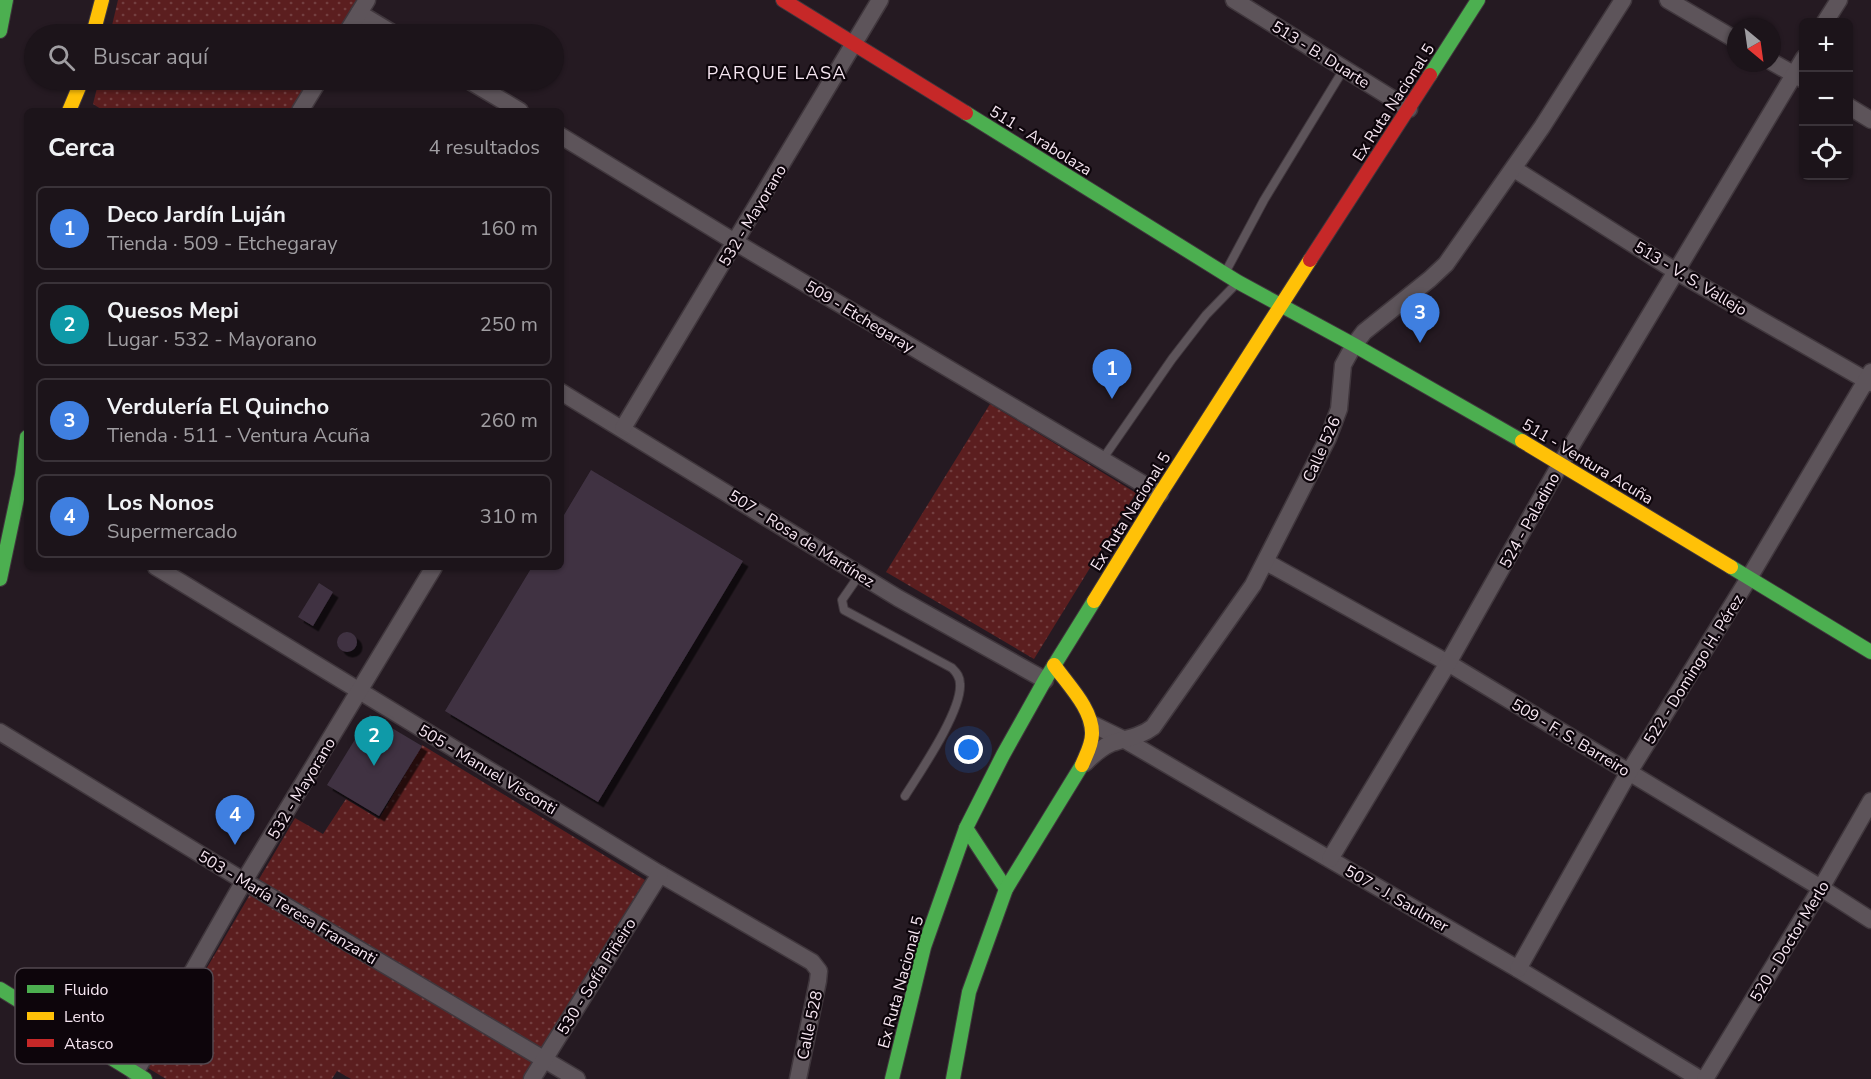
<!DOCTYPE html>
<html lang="es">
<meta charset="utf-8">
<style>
:root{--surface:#1c141a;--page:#292127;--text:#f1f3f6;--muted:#a09ea2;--line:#3a3339;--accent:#ea580c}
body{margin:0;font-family:"Nunito Sans",sans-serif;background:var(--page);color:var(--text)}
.controls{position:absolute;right:18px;top:18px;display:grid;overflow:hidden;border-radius:9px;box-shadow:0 2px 4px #0004}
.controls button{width:54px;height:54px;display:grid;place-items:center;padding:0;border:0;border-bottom:2px solid var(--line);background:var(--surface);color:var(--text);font:30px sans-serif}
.compass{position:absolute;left:1727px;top:18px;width:54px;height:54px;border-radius:50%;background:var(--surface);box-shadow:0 2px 4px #0004;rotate:151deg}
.you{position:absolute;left:969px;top:750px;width:21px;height:21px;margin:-15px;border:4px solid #fff;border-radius:50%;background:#1a73e8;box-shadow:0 0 0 9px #1a73e833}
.badge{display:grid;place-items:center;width:39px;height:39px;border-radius:50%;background:var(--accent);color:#fff;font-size:20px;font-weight:700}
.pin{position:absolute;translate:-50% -50px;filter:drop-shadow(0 2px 3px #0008)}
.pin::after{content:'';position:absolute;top:32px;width:21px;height:18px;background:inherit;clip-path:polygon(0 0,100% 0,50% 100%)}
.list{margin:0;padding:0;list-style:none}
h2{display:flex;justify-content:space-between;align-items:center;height:78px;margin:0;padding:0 24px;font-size:26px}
h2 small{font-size:20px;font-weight:400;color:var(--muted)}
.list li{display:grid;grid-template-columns:39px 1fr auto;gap:18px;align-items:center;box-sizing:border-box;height:84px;margin:0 12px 12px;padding:0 12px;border:2px solid var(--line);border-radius:9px}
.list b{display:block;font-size:22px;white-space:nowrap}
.list p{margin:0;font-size:20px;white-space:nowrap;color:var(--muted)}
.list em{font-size:20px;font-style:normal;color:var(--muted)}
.icon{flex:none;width:33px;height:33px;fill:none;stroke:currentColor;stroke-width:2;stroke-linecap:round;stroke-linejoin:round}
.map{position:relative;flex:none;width:1871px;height:1079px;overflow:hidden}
.search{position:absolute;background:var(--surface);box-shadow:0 2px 4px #0004;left:24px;top:24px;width:540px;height:66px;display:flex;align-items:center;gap:15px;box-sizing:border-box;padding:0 21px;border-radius:33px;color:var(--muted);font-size:22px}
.panel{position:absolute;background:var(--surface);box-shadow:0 2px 4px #0004;left:24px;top:108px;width:540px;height:462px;border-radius:9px}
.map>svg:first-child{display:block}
.grass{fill:url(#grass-dots)}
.building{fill:#403343;filter:url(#shadow)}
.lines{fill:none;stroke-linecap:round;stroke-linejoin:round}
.lane-casing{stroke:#40373d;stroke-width:10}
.street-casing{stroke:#40373d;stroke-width:19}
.fast-casing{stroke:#40373d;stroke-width:16}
.slow-casing{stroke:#40373d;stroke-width:16}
.jam-casing{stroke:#40373d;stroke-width:16}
.lane{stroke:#5d545a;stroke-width:8}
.street{stroke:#5d545a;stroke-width:16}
.fast{stroke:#4caf50;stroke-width:14}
.slow{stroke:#ffc107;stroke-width:14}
.jam{stroke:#c62828;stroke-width:14}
.labels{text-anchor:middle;stroke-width:4.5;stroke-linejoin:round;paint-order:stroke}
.street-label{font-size:16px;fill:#f6e6f1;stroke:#0d050b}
.neighbourhood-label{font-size:18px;letter-spacing:1.5px;fill:#f6e6f1;stroke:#0d050b}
.key{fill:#0d050b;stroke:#534850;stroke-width:1.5}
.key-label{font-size:16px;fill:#f6e6f1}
</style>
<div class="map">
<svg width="1871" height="1079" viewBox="0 0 1871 1079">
<defs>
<pattern id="grass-dots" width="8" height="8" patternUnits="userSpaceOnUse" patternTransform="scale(1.5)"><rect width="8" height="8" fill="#5b1e1f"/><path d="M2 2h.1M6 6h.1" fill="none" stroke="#733f40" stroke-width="1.8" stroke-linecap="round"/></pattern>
<filter id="shadow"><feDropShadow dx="5.5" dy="5.5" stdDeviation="0" flood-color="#0009"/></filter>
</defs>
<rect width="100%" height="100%" fill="#251a22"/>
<g class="grass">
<polygon points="118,0 360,0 340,34 110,34"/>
<polygon points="99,80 313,80 294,111 104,111 93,104"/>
<polygon points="990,404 1136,493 1034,659 886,572"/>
<polygon points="422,745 645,880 524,1079 351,1079 337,1071 332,1079 166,1079 148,1068 295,818 323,834 346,799 379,819"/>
</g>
<g class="building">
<polygon points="591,470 743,561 598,802 445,711 532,567 561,567 561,520"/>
<polygon points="319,583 333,592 313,626 298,617"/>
<circle cx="347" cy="642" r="10"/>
<polygon points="370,715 422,746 379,816 327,785"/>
</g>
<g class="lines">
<g class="lane-casing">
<g id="lane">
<polyline points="1225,273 1264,200 1345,67"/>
<polyline points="1102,460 1172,359 1206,315 1238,282"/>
<path d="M860 574 842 600 844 610 952 668C957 673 960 677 960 684 962 711 920 772 905 796"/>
</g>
</g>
<g class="street-casing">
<g id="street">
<polyline points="1234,0 1409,109"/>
<polyline points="1668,0 1736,40"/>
<polyline points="359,13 394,34"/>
<polyline points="1825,22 1839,0"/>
<polyline points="346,34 367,0"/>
<polyline points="1772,62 1804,80"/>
<polyline points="468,80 520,111"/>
<polyline points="1848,106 1871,120"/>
<polyline points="300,111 319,80"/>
<polyline points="561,136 735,242 1160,494"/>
<polyline points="1514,169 1677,272 1871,383"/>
<polyline points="561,392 898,598 1045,680"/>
<polyline points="623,428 880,0"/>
<polyline points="1266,562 1448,663 1821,888 1871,920"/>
<polyline points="156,567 660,874 812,962 819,971 818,981 798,1079"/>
<polyline points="1092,724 1125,740 1518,969 1700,1079"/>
<polyline points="0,732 244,881 577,1079"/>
<path d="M1085 763C1093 755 1102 747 1112 743 1127 738 1140 737 1153 727L1253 585 1328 438 1339 409 1343 365 1354 345 1364 332 1430 279 1446 264 1542 127 1623 0"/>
<polyline points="1330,859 1448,663 1561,463 1804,58"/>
<polyline points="1518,969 1629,772 1749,578 1871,372"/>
<polyline points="135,1073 244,881 434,567"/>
<polyline points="532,1079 660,874"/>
<polyline points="1705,1079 1821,888 1871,801"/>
</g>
</g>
<g class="fast-casing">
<g id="fast">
<polyline points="0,31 6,0"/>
<polyline points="1430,75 1478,0"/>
<polyline points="966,113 1238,282 1354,345 1522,441"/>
<polyline points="1731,567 1871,652"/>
<polyline points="0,579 22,475 27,437"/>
<polyline points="966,828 1006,889"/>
<polyline points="0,989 145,1079"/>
<polyline points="892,1079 924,947 966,828 1003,755 1045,680 1094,601"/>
<polyline points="953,1079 969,992 1006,889 1082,765"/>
</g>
</g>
<g class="slow-casing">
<g id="slow">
<polyline points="93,34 102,0"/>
<polyline points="69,111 82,80"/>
<polyline points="1522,441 1731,567"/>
<polyline points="1094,601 1160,494 1310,260"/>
<path d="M1054 665C1067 684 1093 709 1092 734 1092 745 1086 755 1082 765"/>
</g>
</g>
<g class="jam-casing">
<g id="jam">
<polyline points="783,0 966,113"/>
<polyline points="1310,260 1430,75"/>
</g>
</g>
<use href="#lane" class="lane"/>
<use href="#street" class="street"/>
<use href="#fast" class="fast"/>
<use href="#slow" class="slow"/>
<use href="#jam" class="jam"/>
</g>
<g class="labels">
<g class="street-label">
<text transform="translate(1321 54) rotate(32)" y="6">513 - B. Duarte</text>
<text transform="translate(1393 102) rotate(-57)" y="6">Ex Ruta Nacional 5</text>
<text transform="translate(1041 140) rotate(32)" y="6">511 - Arabolaza</text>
<text transform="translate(752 215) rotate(-59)" y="6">532 - Mayorano</text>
<text transform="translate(1691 278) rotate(31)" y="6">513 - V. S. Vallejo</text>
<text transform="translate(860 316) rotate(31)" y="6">509 - Etchegaray</text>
<text transform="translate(1321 449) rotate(-66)" y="6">Calle 526</text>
<text transform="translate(1588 461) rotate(31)" y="6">511 - Ventura Acuña</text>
<text transform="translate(1130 511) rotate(-58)" y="6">Ex Ruta Nacional 5</text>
<text transform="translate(1529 520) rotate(-61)" y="6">524 - Paladino</text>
<text transform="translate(802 538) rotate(32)" y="6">507 - Rosa de Martínez</text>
<text transform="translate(1693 669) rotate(-58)" y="6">522 - Domingo H. Pérez</text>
<text transform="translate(1571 737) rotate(31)" y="6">509 - F. S. Barreiro</text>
<text transform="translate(488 769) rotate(31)" y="6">505 - Manuel Visconti</text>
<text transform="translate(301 788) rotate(-59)" y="6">532 - Mayorano</text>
<text transform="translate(1397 898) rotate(30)" y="6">507 - J. Saulmer</text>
<text transform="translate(288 907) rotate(31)" y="6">503 - María Teresa Franzanti</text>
<text transform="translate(1789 941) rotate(-59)" y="6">520 - Doctor Merlo</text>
<text transform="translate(596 976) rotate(-58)" y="6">530 - Sofía Piñeiro</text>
<text transform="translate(900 982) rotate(-75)" y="6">Ex Ruta Nacional 5</text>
<text transform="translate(809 1025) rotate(-78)" y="6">Calle 528</text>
</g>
<g class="neighbourhood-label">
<text x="777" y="79">PARQUE LASA</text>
</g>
</g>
<rect x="15" y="968" width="198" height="96" rx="9" class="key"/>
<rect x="27" y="985" width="27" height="8" fill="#4caf50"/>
<rect x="27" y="1012" width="27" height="8" fill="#ffc107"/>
<rect x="27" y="1039" width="27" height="8" fill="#c62828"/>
<g class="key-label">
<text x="64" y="995">Fluido</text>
<text x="64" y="1022">Lento</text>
<text x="64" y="1049">Atasco</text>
</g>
</svg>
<div class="controls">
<button>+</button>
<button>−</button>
<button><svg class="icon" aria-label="locate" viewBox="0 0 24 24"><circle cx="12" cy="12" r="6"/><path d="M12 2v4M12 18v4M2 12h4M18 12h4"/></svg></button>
</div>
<svg class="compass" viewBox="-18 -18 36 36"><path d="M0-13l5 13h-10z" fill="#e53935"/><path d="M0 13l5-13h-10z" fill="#a09ea2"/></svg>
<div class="you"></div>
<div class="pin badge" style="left:1112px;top:399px;background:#3f7fe0">1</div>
<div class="pin badge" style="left:374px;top:766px;background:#0f9aa8">2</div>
<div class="pin badge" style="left:1420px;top:343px;background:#3f7fe0">3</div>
<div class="pin badge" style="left:235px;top:845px;background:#3f7fe0">4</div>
<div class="search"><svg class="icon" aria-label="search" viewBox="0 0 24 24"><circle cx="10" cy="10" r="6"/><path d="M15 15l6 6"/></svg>Buscar aquí</div>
<section class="panel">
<h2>Cerca<small>4 resultados</small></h2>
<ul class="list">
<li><span class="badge" style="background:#3f7fe0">1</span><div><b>Deco Jardín Luján</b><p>Tienda · 509 - Etchegaray</p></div><em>160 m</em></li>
<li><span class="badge" style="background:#0f9aa8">2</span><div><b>Quesos Mepi</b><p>Lugar · 532 - Mayorano</p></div><em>250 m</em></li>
<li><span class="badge" style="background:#3f7fe0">3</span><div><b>Verdulería El Quincho</b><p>Tienda · 511 - Ventura Acuña</p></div><em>260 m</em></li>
<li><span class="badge" style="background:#3f7fe0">4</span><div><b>Los Nonos</b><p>Supermercado</p></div><em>310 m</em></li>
</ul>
</section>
</div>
